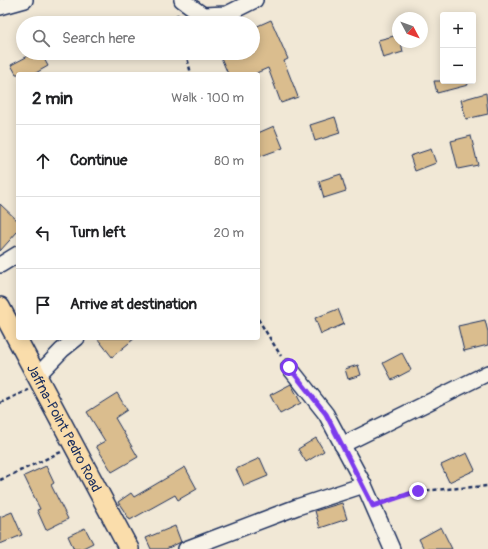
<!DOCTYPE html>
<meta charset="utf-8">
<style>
:root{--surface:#fff;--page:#f2f2f2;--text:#202124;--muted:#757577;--line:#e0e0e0}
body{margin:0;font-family:Pangolin,sans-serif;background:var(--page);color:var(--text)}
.controls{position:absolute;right:12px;top:12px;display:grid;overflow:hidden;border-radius:4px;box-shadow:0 2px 10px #0003}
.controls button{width:36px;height:36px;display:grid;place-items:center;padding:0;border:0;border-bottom:1px solid var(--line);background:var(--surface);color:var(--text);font:20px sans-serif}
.compass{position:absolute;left:392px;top:12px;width:36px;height:36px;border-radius:50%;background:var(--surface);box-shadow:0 2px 10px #0003;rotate:131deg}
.stop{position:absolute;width:12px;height:12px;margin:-9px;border:3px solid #7c3aed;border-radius:50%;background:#fff}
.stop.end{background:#7c3aed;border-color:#fff;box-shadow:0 1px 4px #0008}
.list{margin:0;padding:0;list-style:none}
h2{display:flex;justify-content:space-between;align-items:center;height:52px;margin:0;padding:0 16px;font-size:17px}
h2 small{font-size:13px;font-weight:400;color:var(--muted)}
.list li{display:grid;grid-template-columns:26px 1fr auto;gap:12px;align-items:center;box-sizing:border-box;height:72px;padding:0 16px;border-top:1px solid var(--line)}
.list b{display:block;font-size:15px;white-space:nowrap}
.list em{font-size:13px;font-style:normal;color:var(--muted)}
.icon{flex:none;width:22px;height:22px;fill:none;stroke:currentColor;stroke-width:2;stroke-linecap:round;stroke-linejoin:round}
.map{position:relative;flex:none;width:488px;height:549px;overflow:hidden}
.search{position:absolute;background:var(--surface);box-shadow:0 2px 10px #0003;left:16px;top:16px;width:244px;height:44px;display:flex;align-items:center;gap:10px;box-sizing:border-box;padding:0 14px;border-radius:22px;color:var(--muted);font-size:15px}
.panel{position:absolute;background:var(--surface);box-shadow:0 2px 10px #0003;left:16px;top:72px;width:244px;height:268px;border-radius:4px}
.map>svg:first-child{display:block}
.building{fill:#dabd8e;stroke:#1b2f5e}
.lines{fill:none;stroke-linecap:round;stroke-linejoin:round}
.minor-casing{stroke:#1b2f5e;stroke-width:18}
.major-casing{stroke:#1b2f5e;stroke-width:22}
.path{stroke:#1b2f5e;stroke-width:2.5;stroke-dasharray:4 3;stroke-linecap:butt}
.minor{stroke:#f7f3e8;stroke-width:15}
.major{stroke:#faddab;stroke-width:19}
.route{stroke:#7c3aed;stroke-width:5}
.labels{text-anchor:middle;stroke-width:3;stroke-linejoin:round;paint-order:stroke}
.street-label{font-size:14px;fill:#1b2f5e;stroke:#f7f3e8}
</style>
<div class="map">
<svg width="488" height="549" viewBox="0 0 488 549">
<rect width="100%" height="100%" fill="#f1e8d6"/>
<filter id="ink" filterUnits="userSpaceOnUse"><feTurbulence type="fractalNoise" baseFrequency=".025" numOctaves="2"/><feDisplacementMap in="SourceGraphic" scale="8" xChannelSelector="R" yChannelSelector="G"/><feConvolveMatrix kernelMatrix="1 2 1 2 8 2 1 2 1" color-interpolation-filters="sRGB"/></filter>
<g filter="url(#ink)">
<g class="building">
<polygon points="271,20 288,59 284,61 298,97 281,103 268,68 254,74 228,74 219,53 253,53 253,28"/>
<polygon points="398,35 398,42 401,42 403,52 383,58 378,40"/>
<polygon points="34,53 41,53 48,66 34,74 16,74 11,65"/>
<polygon points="434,81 467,81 468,85 437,93"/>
<polygon points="486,93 488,114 466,119 461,100"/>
<polygon points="335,117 340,133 315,141 310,125"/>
<polygon points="274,126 283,148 261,156 258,148 258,133"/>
<polygon points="471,136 478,165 458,169 451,141"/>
<polygon points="431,149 436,163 415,171 410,156"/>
<polygon points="341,174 346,191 324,198 319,181"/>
<polygon points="0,204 18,221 18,231 0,251"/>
<polygon points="338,309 344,324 321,334 315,318"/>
<polygon points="485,320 488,332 488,345 464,351 458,326"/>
<polygon points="97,338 135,338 112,357"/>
<polygon points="402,353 411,370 392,380 383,363"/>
<polygon points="358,365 361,375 348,379 345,369"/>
<polygon points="291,384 301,403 280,414 270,395"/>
<polygon points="117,393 127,410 115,418 138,457 112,472 96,446 105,441 87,412"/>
<polygon points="316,438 324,451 306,462 298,449"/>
<polygon points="467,453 475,470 449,482 441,465"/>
<polygon points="260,458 268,476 244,486 236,469"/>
<polygon points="46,466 54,483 51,485 68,519 46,530 37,510 40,509 24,476"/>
<polygon points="185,467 197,489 178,500 175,495 130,520 118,502 131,493 134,497"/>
<polygon points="342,503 347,519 320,528 315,511"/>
<polygon points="12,512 22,535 0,544 0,517"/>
<polygon points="175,526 181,542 166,549 151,549 146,538"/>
<polygon points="441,527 452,549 424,549 419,539"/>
<polygon points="85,528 93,543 81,549 74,549 68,536"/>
</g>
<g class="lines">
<g class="minor-casing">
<g id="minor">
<polyline points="182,0 203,15 227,14 255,0"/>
<polyline points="0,7 25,0"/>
<polyline points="0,265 18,254"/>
<polyline points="289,367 326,414 364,485 392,549"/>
<polyline points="37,376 62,350 77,338"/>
<polyline points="342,445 488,373"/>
<polyline points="186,549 297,507 364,485"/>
</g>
</g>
<g class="major-casing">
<g id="major">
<path id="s1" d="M0 307 129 549"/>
</g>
</g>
<g class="path">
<polyline points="177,14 179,23"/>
<polyline points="186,53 191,74"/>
<polyline points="258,319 281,356"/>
<polyline points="0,403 28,390"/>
<polyline points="0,480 61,452"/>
<polyline points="386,501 418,491 488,486"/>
</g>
<use href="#minor" class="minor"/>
<use href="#major" class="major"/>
</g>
</g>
<g class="lines" filter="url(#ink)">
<polyline class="route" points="289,367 326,414 373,506 418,491"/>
</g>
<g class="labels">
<g class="street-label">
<text dy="5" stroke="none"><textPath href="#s1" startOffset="137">Jaffna-Point Pedro Road</textPath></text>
</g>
</g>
</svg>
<div class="controls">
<button>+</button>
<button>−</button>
</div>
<svg class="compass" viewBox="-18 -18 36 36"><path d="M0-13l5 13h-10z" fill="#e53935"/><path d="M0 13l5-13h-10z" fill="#757577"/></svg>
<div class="stop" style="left:289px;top:367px"></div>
<div class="stop end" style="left:418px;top:491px"></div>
<div class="search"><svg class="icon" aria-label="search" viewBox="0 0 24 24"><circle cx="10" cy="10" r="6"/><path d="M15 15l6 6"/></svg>Search here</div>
<section class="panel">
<h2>2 min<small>Walk · 100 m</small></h2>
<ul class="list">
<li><svg class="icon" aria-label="ahead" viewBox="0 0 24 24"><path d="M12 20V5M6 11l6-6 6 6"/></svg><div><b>Continue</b></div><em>80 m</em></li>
<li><svg class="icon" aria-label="left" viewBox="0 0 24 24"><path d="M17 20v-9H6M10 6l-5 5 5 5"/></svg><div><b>Turn left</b></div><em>20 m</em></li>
<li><svg class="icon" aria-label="arrive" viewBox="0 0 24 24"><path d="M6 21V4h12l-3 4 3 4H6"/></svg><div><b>Arrive at destination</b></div></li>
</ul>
</section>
</div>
